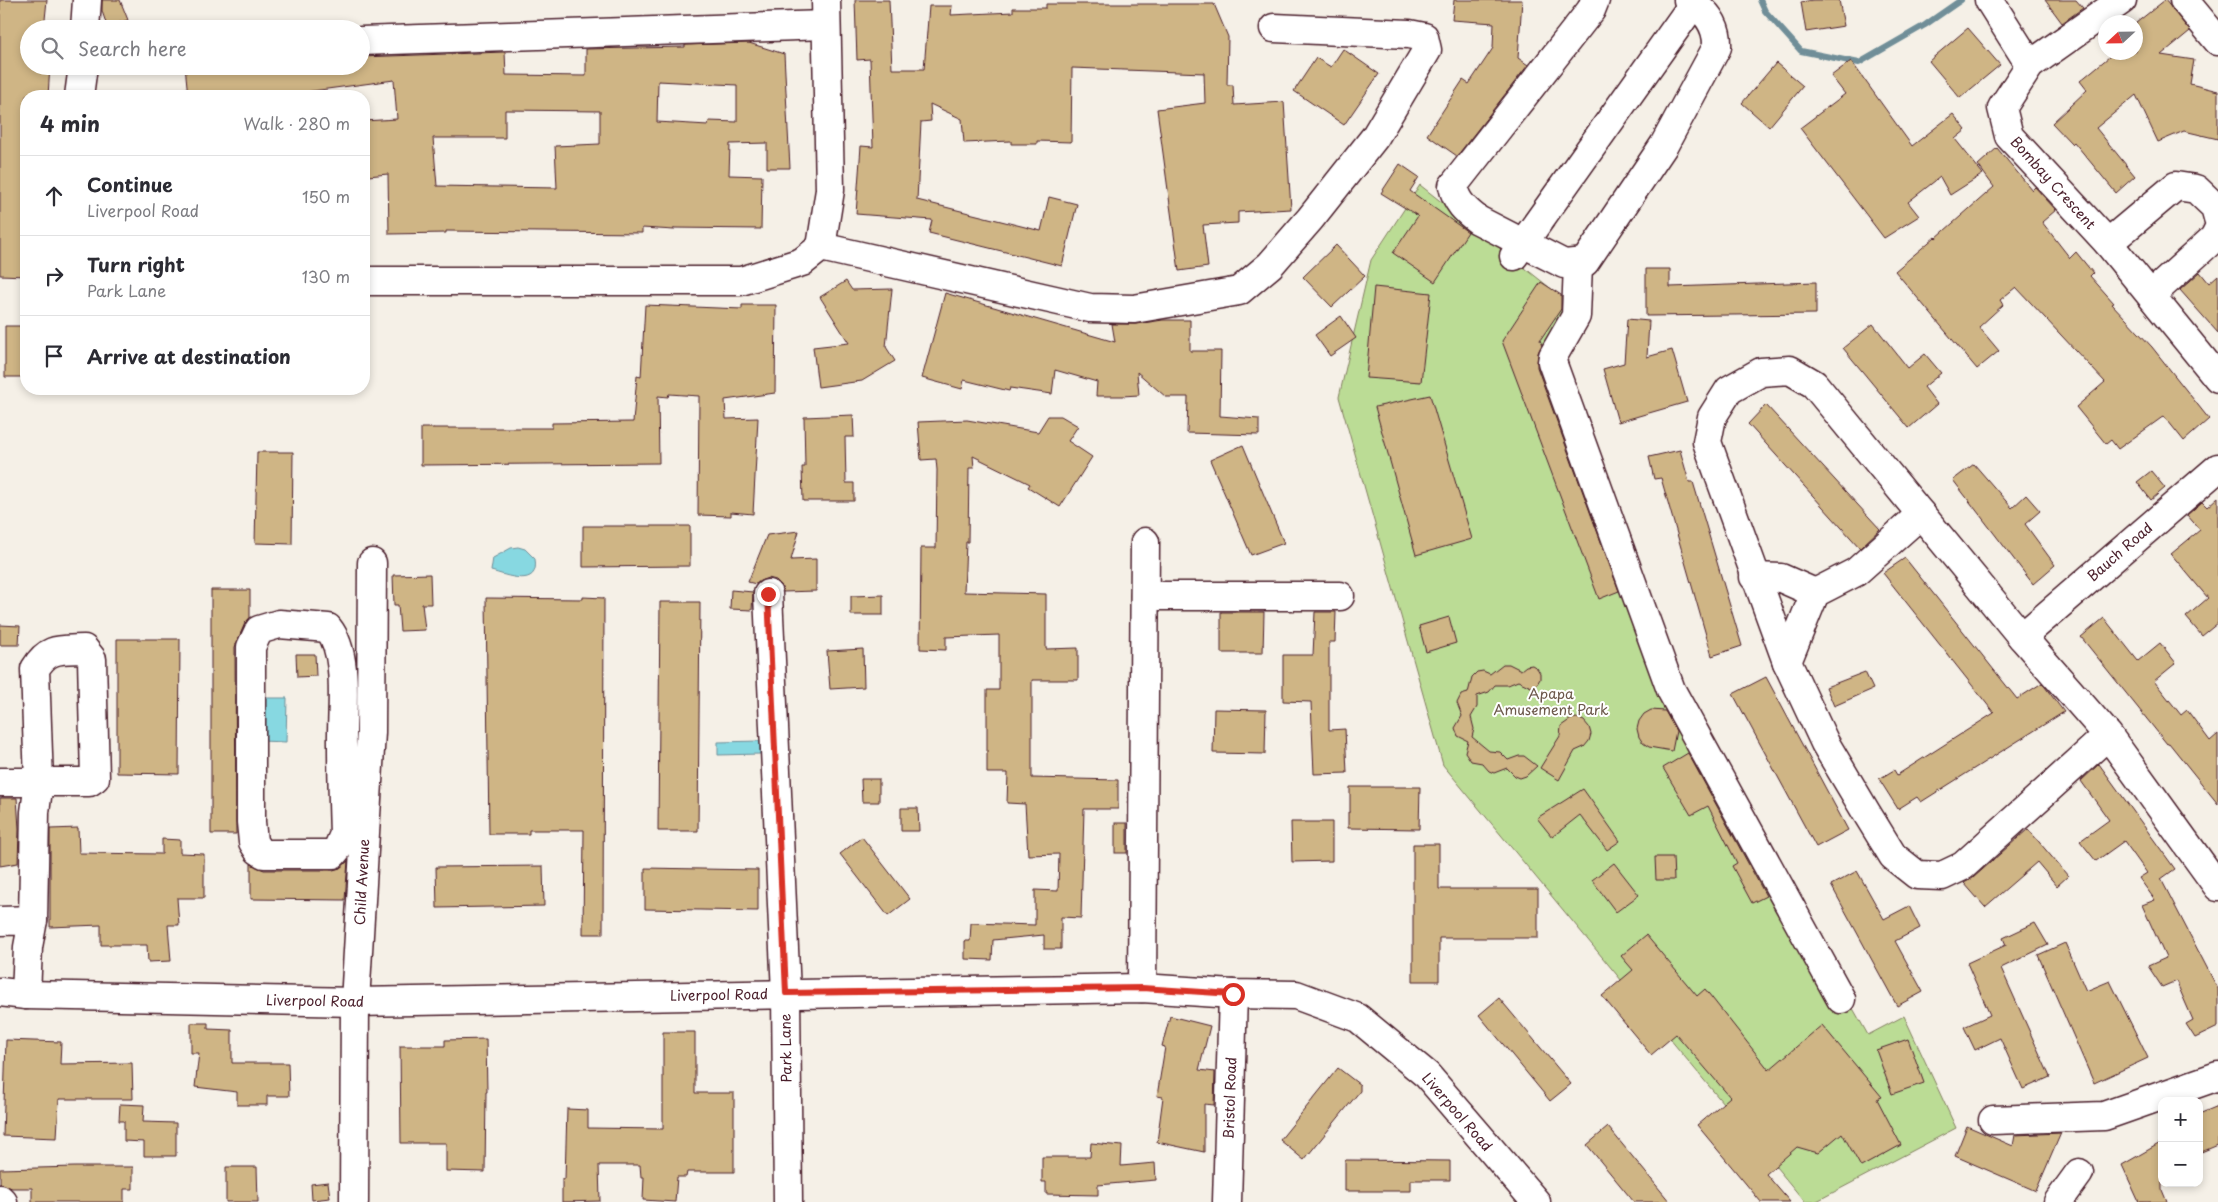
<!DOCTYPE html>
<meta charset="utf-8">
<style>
:root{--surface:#fff;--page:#f2f2f3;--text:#2b2b33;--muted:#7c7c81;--line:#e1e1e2}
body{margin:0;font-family:"Playpen Sans",sans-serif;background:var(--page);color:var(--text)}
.controls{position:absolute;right:15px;bottom:15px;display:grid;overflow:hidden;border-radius:10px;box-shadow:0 2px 8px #0003}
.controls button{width:45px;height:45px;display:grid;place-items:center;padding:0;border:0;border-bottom:1px solid var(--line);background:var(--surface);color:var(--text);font:25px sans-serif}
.compass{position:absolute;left:2098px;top:15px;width:45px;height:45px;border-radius:50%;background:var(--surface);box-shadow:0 2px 8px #0003;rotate:248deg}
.stop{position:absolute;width:15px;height:15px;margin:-11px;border:4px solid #d93025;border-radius:50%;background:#fff}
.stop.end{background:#d93025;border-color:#fff;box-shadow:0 1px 5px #0008}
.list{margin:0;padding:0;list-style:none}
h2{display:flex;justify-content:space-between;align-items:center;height:65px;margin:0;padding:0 20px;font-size:21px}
h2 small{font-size:16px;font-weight:400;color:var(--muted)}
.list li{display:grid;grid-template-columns:32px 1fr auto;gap:15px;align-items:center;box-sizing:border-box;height:80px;padding:0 20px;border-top:1px solid var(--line)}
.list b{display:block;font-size:19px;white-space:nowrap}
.list p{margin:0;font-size:16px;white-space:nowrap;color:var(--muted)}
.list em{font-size:16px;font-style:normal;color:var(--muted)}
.icon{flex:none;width:28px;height:28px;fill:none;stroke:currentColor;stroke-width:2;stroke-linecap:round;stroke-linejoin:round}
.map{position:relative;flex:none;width:2218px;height:1202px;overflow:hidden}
.search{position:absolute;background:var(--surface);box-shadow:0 2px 8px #0003;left:20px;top:20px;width:350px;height:55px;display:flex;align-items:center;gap:12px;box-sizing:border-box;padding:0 18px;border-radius:28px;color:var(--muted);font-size:19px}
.panel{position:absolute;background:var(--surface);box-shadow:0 2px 8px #0003;left:20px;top:90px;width:350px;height:305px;border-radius:20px}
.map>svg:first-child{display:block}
.green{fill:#bbdc95;stroke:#827e60}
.water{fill:#87d8e1;stroke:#6f8e98}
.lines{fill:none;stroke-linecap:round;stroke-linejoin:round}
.stream{stroke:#6f8e98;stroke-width:6}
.building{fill:#cfb585;stroke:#4a1f2b;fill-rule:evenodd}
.minor-casing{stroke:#4a1f2b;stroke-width:31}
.major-casing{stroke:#4a1f2b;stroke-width:31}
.minor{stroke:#fff;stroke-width:28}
.major{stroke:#fff;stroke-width:28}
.route{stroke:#d93025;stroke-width:6}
.labels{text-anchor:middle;stroke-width:4;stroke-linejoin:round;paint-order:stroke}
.street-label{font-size:14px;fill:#4a1f2b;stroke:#fff}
.park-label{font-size:14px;fill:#6c584b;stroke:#fff}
</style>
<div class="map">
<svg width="2218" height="1202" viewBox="0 0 2218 1202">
<rect width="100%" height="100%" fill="#f5f0e7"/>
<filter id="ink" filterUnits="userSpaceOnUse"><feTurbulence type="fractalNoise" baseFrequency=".02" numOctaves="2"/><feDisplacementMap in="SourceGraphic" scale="10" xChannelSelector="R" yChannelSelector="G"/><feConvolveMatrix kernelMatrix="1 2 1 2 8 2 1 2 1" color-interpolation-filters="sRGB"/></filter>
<g filter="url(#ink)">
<polygon class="green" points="1420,185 1578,310 1554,348 1677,696 1868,1035 1904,1016 1956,1128 1815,1202 1805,1202 1443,765 1339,397 1371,260"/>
<g class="water">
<path d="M518 547 525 549 535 559C540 589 506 575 491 571L493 558 511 548Z"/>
<polygon points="261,698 287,698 286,742 261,741"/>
<polygon points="760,741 760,754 718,755 718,742"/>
</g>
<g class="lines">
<polyline class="stream" points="1760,0 1765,11 1801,51 1859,63 1925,25 1961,0"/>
</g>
<g class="building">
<polygon points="0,0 47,0 44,29 29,29 29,66 50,66 48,96 26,96 26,276 0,275"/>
<polygon points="102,0 120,0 128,20 107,26 102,11"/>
<polygon points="855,0 889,0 892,69 924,69 929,6 952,6 951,15 1013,12 1013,8 1046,8 1046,4 1214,4 1228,37 1227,85 1233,85 1234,105 1284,102 1291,209 1238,212 1238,223 1203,225 1208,267 1179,271 1157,109 1205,103 1204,73 1072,68 1071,142 1037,141 1037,144 1011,144 1011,141 964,143 962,119 930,104 931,121 921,122 917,200 1041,231 1049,197 1077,204 1062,266 929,233 932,220 856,214 861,146 873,147 870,59 857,60"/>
<polygon points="1454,0 1522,0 1518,58 1528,65 1457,156 1427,135 1463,80 1469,84 1493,48 1494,23 1452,20"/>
<polygon points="1813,0 1839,0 1844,26 1806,32 1801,2"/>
<polygon points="2045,0 2076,0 2083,8 2062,23"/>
<polygon points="2165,0 2190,31 2161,55 2194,60 2190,84 2218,91 2218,139 2184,131 2158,142 2136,95 2096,128 2135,176 2116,193 2074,142 2072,144 2052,123 2087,90 2080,81 2115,52 2136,52 2136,23"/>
<polygon points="1968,28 2000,65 1960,98 1929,61"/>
<path d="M749 43 784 54 790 168H767V143L730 144 729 175 762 176 761 229 674 228V230L642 228V233L446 231V233L389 234 388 174 368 176 366 139 364 140V121L397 119 394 80 305 92V96H188L185 66H361V57L505 52 506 75 586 76V49L685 47V45ZM658 81 737 85V122L709 121 708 125 657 122ZM505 110 600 111V144L555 146 557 188 437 186 433 138H505Z"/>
<polygon points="1343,49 1379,74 1344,125 1294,91 1316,58 1331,67"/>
<polygon points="1851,61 1912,146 1953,114 1966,130 1955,139 1983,174 1950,195 1940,177 1908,202 1919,216 1884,238 1800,128 1845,94 1831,76"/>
<polygon points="1776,63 1803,86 1769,127 1742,103"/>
<polygon points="1997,148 2032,190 2035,187 2056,210 2042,222 2070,258 2076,252 2093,273 2090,276 2114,303 2112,304 2152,347 2209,419 2184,441 2164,416 2118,449 2111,440 2106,444 2076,407 2105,382 2016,287 2000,300 2003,305 1979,327 1999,351 1977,369 1895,271 1935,237 1936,238 1994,187 1978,165"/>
<polygon points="1400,164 1419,177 1410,191 1468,232 1435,282 1393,253 1418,216 1381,193"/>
<polygon points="1336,245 1365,276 1332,307 1303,277"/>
<polygon points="1646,269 1670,269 1670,287 1816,282 1816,314 1646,316"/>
<polygon points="2200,272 2209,283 2218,275 2218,333 2180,290"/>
<polygon points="846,281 852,290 892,289 886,347 895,361 862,381 818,387 813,347 849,343 820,297"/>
<polygon points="1541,282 1561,295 1561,309 1540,340 1542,345 1538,353 1537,367 1619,591 1599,599 1502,341"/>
<polygon points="1374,287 1431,293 1421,382 1366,378"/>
<polygon points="945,293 1115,342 1112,324 1136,324 1163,320 1190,320 1190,351 1221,351 1220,416 1259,419 1259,435 1187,433 1188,397 1166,397 1137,372 1139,395 1122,396 1096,396 1097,382 1055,370 1052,394 1010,388 1009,391 964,380 962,389 922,378"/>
<polygon points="645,305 742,309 742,305 776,305 775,393 725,400 726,419 758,418 753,514 731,512 731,516 698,515 699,396 669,394 668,397 658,396 659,463 421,465 421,428 552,428 552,423 633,422 637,376 641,377"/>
<polygon points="1341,316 1356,338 1330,356 1315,335"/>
<polygon points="1627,319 1649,321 1647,357 1672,350 1687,402 1618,422 1603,369 1624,363"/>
<polygon points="1873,324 1908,368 1925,354 1941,373 1924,387 1937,404 1909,428 1843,348"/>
<polygon points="5,326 21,326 21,351 26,351 26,377 5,377"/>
<polygon points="1430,395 1472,539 1416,555 1375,407"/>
<polygon points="1766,405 1880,529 1860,548 1748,424"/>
<polygon points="853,415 854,437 845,437 846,483 854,483 854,501 803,501 802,467 805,467 804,417"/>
<polygon points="1048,416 1061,416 1078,426 1068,441 1092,457 1060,507 1028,487 1030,484 973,456 974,468 969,468 968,542 966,542 964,592 1046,594 1046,649 1078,648 1078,680 1032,680 1032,778 1118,780 1118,809 1084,809 1081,918 1061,917 1061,949 1044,949 1044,935 993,940 992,960 965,959 965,941 970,941 971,923 1035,925 1035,890 1058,891 1059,854 1028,855 1025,804 1007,803 1008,773 987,773 987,690 999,690 999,635 946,637 946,650 920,649 921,548 936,548 937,470 936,459 921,460 918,422 967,420 1038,432"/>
<polygon points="1243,445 1284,543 1251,555 1210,460"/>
<polygon points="1680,450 1689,482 1693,482 1742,646 1712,656 1661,478 1654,479 1649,457"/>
<polygon points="257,452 293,452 292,544 255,543"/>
<polygon points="1974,464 2012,508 2026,495 2040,511 2025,524 2055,565 2033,584 1953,480"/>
<polygon points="2151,471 2165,488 2151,500 2137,482"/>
<polygon points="2218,497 2218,623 2202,636 2186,617 2208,598 2171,554 2200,530 2187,515 2202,502 2207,507"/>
<polygon points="583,526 690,526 690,566 583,567"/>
<polygon points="799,531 791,560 816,559 816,591 783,592 781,585 776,580 768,578 760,581 756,584 748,582 767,535"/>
<polygon points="1905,558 2017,699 2042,683 2064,712 1921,802 1917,797 1898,809 1879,779 1894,770 1897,775 1994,713 1883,573"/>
<polygon points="430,574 431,604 422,604 425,630 400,631 398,605 394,605 393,575"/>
<polygon points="211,590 250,590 250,618 245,623 235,647 236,834 211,834"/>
<polygon points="731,590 753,592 752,610 730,609"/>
<polygon points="883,595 883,615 851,615 851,596"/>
<polygon points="583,597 604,598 603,934 583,934 584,830 529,830 529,834 489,834 486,598 583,599"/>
<polygon points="660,602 700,602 698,831 658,831"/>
<polygon points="1221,612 1264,612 1263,653 1221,653"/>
<polygon points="1315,612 1336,612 1335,642 1329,642 1329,730 1345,729 1347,773 1314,774 1311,702 1283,701 1283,655 1313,655"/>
<polygon points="1449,617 1456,643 1426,652 1419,626"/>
<polygon points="2104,618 2138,661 2160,643 2176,663 2154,681 2181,715 2187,710 2210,741 2218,734 2218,804 2169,743 2167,744 2081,637"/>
<polygon points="0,625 20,626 19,645 0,645"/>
<polygon points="117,639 180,639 179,774 117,773"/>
<polygon points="863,649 864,687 830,689 827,651"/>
<polygon points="296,654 315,654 316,676 297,677"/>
<polygon points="1503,664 1509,664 1521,670 1526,666 1532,665 1537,668 1540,673 1540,679 1537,684 1531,687 1518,681 1508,685 1495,685 1489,692 1477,696 1477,707 1471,717 1474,729 1472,737 1489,751 1500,752 1508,760 1519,756 1524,756 1537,766 1526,776 1520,778 1515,776 1507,768 1494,773 1489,771 1482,763 1471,761 1465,752 1468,741 1458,736 1455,728 1462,716 1457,703 1461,695 1468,693 1472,677 1477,672 1483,671 1490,674"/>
<polygon points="1865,672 1873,689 1834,706 1826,687"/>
<polygon points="1766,677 1848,830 1816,847 1733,694"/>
<polygon points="1214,709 1266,710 1265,754 1213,753"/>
<polygon points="1651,710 1665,711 1676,731 1672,751 1649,747 1643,743 1639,737 1637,729 1639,721 1644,714"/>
<polygon points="1577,718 1584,721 1589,727 1591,734 1589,741 1584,747 1575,751 1559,780 1540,768 1560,736 1561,726 1571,719"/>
<polygon points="1688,753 1766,896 1752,903 1732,866 1737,863 1708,806 1691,815 1663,768"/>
<polygon points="2099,764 2175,869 2161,879 2218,989 2218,1027 2195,1038 2186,1024 2193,1020 2176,981 2162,987 2148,966 2166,958 2142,905 2155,900 2139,878 2147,873 2124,841 2096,861 2080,841 2109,820 2081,781"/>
<polygon points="861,779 879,779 879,802 862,802"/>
<polygon points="1350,787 1420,787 1419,829 1348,828 1348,812 1350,812"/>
<polygon points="1583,789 1620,841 1607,850 1580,815 1552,837 1537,818"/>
<polygon points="0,798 17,798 19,829 18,863 0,866"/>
<polygon points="901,808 918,808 919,831 901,831"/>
<polygon points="1291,822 1332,822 1332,861 1292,862"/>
<rect x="1115" y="823" width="12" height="30"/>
<polygon points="78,828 79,853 162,854 162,839 180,840 180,853 204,854 204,898 177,898 179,925 168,925 171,961 148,962 147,945 101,945 101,925 50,927 50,829"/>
<polygon points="2028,829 2068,876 2057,886 2037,862 1985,907 1964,883 1973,878"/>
<polygon points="862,837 910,899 888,916 840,854"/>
<polygon points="1413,844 1439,844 1439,889 1538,889 1538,938 1439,938 1439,981 1413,981"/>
<polygon points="1655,857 1673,857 1674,880 1656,880"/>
<polygon points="348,861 345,900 251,899 251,864 264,870 333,870 340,868"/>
<polygon points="1614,863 1639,895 1616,912 1592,880"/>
<polygon points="543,866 544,906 437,908 436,867"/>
<polygon points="645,868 758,870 758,911 645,909"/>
<polygon points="1857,871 1884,919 1909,906 1920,928 1895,941 1923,992 1897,1006 1831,885"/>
<polygon points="2035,923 2048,945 2001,968 2050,1077 2023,1089 2000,1038 1975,1050 1964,1027 1990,1015 1967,963 2006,945 2003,938"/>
<polygon points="1646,935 1697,996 1705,989 1769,1070 1822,1025 1882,1097 1877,1099 1901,1145 1861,1167 1842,1133 1818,1153 1797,1147 1766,1174 1790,1202 1761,1202 1697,1125 1730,1097 1676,1034 1651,1055 1602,996 1633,970 1621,956"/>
<polygon points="2065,943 2086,991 2110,981 2148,1058 2094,1083 2038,955"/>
<polygon points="1499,998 1571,1084 1550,1101 1479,1015"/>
<polygon points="1170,1016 1210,1026 1199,1070 1215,1072 1214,1105 1204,1104 1204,1152 1157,1142 1163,1097 1157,1096 1165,1047 1162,1046"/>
<polygon points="191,1023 208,1023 208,1029 232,1030 232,1063 288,1063 289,1096 267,1096 267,1105 237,1105 237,1092 195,1087 199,1053 191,1053"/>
<polygon points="663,1032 695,1032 695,1093 734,1093 734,1172 687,1172 686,1177 677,1177 675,1202 643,1200 644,1177 641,1177 640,1165 599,1165 600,1201 562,1202 562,1179 565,1179 567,1109 588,1110 588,1128 663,1129"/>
<polygon points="486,1039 487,1092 486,1092 485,1172 446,1171 446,1143 401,1143 400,1046 445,1046 445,1040"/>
<polygon points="1908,1039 1924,1083 1892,1094 1876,1050"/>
<polygon points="6,1040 61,1042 60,1064 132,1063 133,1099 59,1099 57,1138 3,1136"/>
<polygon points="1338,1068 1360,1085 1360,1091 1304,1160 1280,1140"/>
<polygon points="120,1104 144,1105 143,1122 176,1123 176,1156 144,1156 144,1142 124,1141 124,1121 119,1121"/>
<polygon points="2218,1106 2218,1145 2199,1153 2199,1114"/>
<polygon points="1967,1126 2013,1146 2015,1135 2061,1133 2036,1191 1955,1156"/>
<polygon points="1608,1127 1670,1202 1634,1202 1587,1145"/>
<polygon points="2162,1142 2162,1190 2167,1202 2139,1202 2122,1165"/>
<polygon points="1091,1143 1122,1146 1121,1166 1155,1163 1156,1180 1098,1185 1098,1195 1046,1194 1046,1182 1042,1182 1042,1157 1090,1157"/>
<polygon points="1345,1160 1450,1161 1450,1180 1411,1180 1411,1191 1345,1191"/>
<polygon points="75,1167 133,1167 133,1189 124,1189 124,1202 32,1202 32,1188 12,1188 0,1184 0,1169"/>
<polygon points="226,1167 257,1167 258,1202 226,1202"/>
<polygon points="328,1182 330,1198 312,1200 311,1184"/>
</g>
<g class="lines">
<g class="minor-casing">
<g id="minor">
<path d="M1595 0 1591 10 1453 186C1456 202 1466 211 1478 220L1564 264 1585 262 1664 145 1717 47C1718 26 1707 11 1688 0"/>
<polyline points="1989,0 2030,65"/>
<polyline points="2122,0 2030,65 2002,108 2009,136 2108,243 2218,378"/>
<polyline points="2184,0 2218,41"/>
<polyline points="85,29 87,0"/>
<polyline points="361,41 825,25"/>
<polyline points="79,96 83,66"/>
<polyline points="2108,243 2176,186 2196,189 2215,207 2218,218"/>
<polyline points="821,247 1090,308 1134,309 1239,291 1270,265 1310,219 1375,137 1427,50 1424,37 1409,34 1274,28"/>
<polyline points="1514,256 1696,0"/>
<polyline points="1578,264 1576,316 1553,356 1552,362 1671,690 1841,999"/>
<polyline points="364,281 741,281 802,262 821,247 830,190 826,0"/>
<polyline points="2151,295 2214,238 2218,230"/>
<polyline points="1754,577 1781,578 1815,593"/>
<polyline points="768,594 786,993 788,1202"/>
<polyline points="1145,596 1340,596"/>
<path d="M279 624 328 628C350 655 341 711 342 745 342 774 343 804 344 834L338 848 333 854H264L258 850 253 842 251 822V647L259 630Z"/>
<polyline points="2022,637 2218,468"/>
<polyline points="1787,662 1815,593 1856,572 1921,514"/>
<polyline points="2108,735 1963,866 1942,876 1917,875 1893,856 1866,812 1825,743 1787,662 1707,442 1712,417 1729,390 1761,372 1790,370 1814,384 2022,637 2108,735 2218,887"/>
<path d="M0 782H89L95 778 92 659 84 649C60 650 48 647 35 669L39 782 35 812 33 920"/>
<polyline points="0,921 33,920 28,947 26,995"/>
<polyline points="1142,988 1145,542"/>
<polyline points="1993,1120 2104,1116 2218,1076"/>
<polyline points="0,1199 3,1202"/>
<polyline points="354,1202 355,1002 371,732 372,563"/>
<polyline points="1227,1202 1233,994"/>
<polyline points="2058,1202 2079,1173"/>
</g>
</g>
<g class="major-casing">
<polyline id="major" points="0,992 26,995 355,1002 1142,988 1233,994 1296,995 1358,1018 1427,1075 1536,1202"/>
</g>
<use href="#minor" class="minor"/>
<use href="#major" class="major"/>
</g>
</g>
<g class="lines" filter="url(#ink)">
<polyline class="route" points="768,594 786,993 1142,988 1233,994"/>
</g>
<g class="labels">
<g class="street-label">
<text transform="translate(2053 183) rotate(48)" y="5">Bombay Crescent</text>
<text transform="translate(2120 552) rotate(-41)" y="5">Bauch Road</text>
<text transform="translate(362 882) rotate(-87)" y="5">Child Avenue</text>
<text transform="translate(719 995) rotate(-1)" y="5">Liverpool Road</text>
<text transform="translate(315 1001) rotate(1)" y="5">Liverpool Road</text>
<text transform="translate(786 1048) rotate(-91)" y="5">Park Lane</text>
<text transform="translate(1230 1098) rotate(-88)" y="5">Bristol Road</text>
<text transform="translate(1457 1112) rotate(49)" y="5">Liverpool Road</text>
</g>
<g class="park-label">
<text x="1551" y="699">Apapa<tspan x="1551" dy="16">Amusement Park</tspan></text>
</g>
</g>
</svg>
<div class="controls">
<button>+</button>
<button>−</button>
</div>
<svg class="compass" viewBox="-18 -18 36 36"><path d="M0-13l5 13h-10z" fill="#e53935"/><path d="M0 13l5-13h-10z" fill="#7c7c81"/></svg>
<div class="stop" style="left:1233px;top:994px"></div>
<div class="stop end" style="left:768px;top:594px"></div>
<div class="search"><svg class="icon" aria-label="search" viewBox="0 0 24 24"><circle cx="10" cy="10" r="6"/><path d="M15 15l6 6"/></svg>Search here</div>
<section class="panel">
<h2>4 min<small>Walk · 280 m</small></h2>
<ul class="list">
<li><svg class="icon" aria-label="ahead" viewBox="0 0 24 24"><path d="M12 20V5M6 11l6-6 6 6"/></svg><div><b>Continue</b><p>Liverpool Road</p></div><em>150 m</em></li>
<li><svg class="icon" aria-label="right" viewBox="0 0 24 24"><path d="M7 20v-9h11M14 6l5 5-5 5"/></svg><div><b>Turn right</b><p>Park Lane</p></div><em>130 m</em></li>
<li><svg class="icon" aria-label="arrive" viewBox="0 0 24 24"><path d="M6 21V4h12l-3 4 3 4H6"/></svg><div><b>Arrive at destination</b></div></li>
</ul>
</section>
</div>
